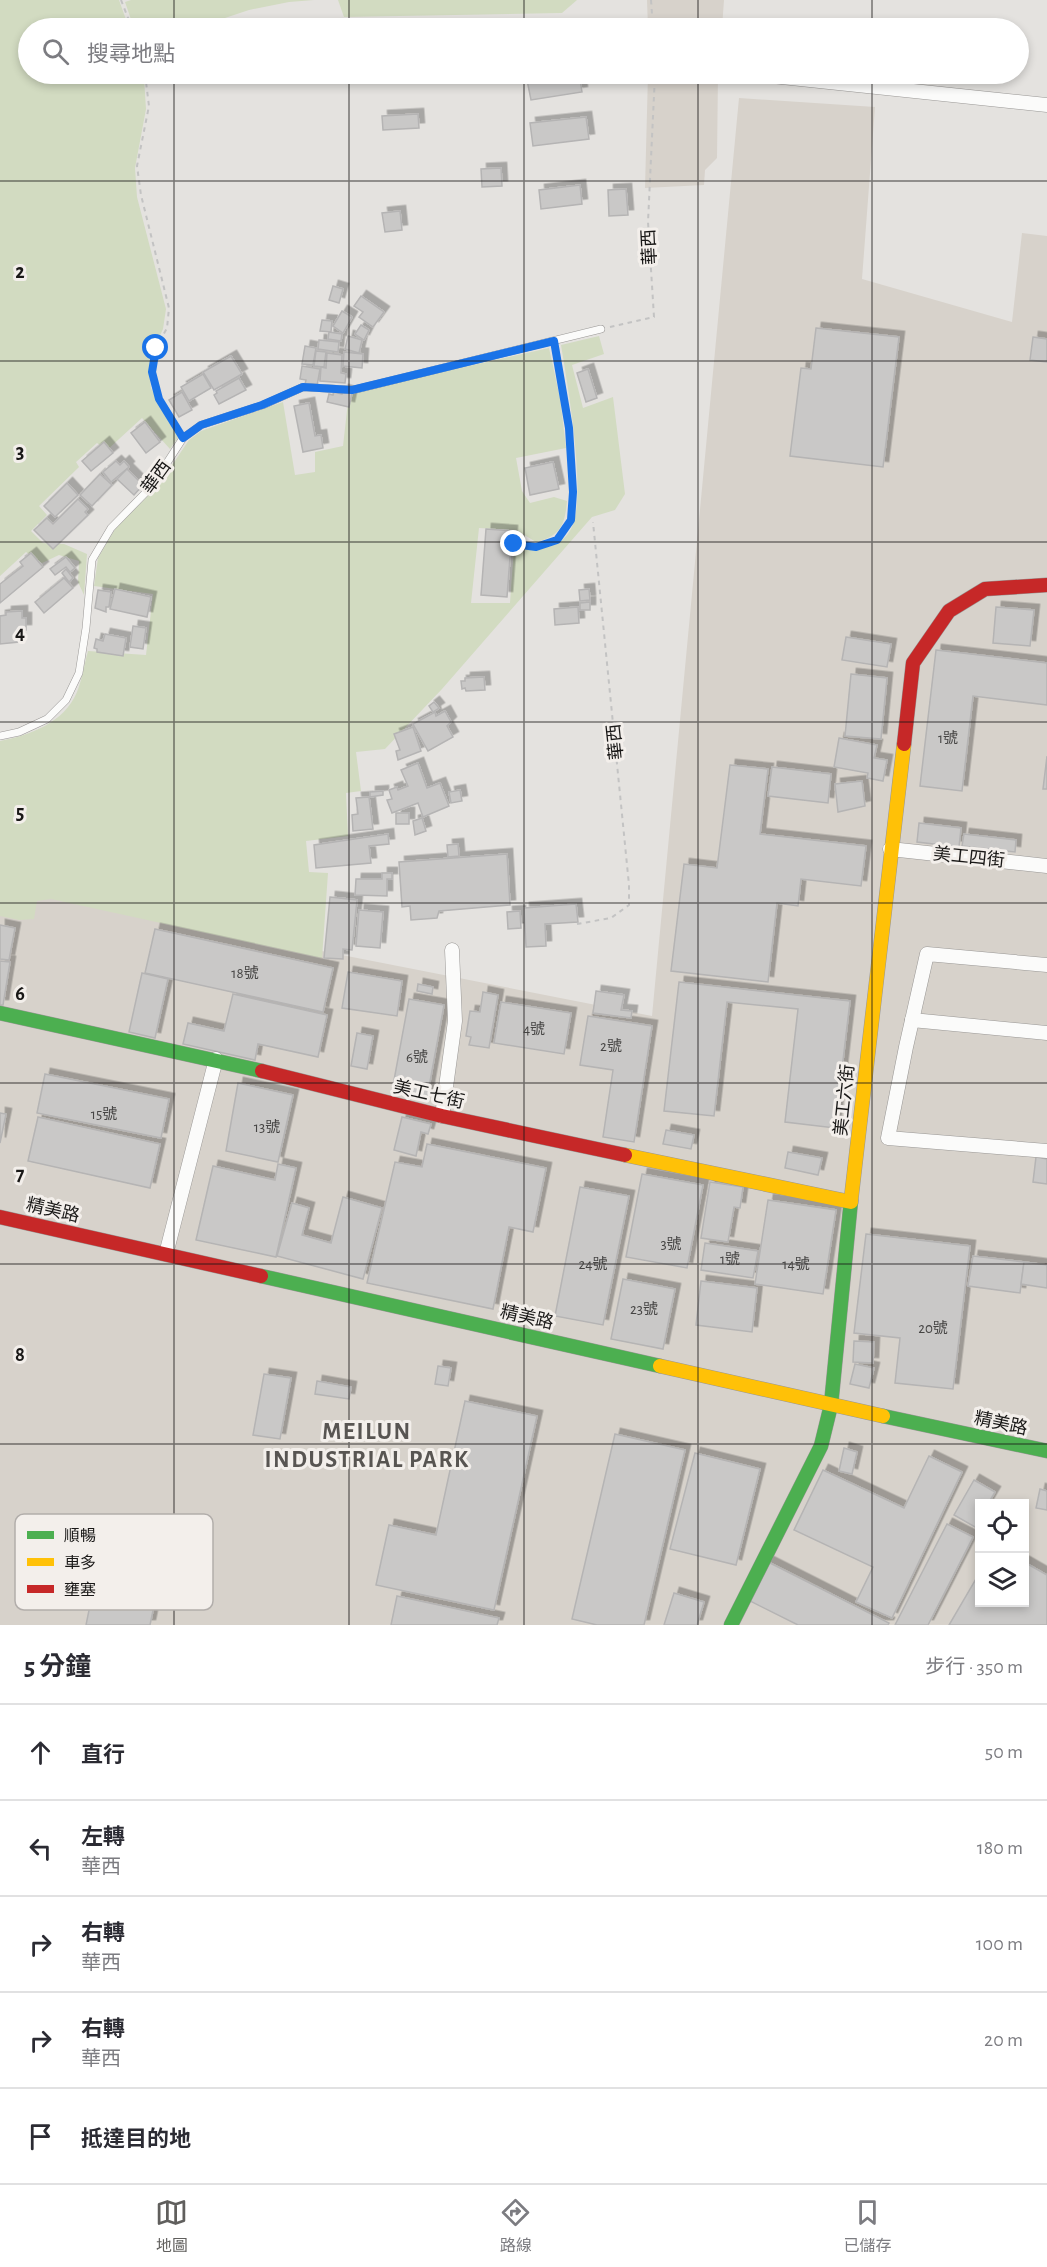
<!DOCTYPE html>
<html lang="zh-TW">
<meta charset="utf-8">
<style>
:root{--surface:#fff;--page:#f7f7f7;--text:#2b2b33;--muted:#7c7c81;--line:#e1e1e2;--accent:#605f5d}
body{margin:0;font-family:"Alegreya Sans","Noto Sans TC",sans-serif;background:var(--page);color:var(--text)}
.controls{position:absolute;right:18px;bottom:18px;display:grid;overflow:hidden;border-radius:0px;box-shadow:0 3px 9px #0003}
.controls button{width:54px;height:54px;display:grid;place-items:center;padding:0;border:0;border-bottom:2px solid var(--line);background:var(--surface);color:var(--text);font:30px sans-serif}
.stop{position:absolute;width:18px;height:18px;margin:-14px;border:4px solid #1a73e8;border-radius:50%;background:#fff}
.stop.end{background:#1a73e8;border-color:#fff;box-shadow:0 2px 6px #0008}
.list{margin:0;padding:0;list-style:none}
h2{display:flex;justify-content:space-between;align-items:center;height:78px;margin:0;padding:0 24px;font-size:26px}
h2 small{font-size:20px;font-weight:400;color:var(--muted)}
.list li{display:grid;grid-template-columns:39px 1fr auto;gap:18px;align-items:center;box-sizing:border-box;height:96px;padding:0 24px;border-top:2px solid var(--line)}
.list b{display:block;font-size:22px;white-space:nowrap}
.list p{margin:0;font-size:20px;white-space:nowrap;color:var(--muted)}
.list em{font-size:20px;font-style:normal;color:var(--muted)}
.icon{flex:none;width:33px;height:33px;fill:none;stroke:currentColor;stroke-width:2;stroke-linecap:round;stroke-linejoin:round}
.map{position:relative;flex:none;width:1047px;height:1625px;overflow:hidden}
.search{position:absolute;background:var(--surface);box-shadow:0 3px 9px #0003;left:18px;right:18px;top:18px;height:66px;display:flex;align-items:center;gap:15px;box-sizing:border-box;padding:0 21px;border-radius:33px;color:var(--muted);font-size:22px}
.sheet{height:558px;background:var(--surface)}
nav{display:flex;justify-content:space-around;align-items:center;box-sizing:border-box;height:84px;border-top:2px solid var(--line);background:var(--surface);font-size:16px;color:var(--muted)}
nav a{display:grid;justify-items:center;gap:3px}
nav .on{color:var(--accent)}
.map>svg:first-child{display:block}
.built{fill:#d7d2cb;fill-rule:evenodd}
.green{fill:#d2dbc1}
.building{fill:#c9c8c7;stroke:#b5b4b4;stroke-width:1.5;filter:url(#shadow)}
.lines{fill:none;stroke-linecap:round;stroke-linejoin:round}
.lane-casing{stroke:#999795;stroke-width:8}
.street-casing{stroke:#999795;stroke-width:15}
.fast-casing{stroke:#999795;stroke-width:15}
.slow-casing{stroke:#999795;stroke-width:15}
.jam-casing{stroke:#999795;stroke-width:15}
.path{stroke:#c3c3c3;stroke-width:2;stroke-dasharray:4.5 4.5;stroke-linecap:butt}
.lane{stroke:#fbfbfa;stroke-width:7}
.street{stroke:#fbfbfa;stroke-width:14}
.fast{stroke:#4caf50;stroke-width:14}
.slow{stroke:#ffc107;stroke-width:14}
.jam{stroke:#c62828;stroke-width:14}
.route{stroke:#1a73e8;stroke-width:8}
.grid{fill:none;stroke:#191817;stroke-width:1.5;stroke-opacity:0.55}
.labels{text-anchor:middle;stroke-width:6;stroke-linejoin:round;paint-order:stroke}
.number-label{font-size:15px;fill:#454443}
.street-label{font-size:18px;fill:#191817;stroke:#f3efeb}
.district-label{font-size:24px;font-weight:bold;letter-spacing:1.5px;fill:#585552;stroke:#f3efeb}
.key{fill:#f3efeb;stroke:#b2aeab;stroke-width:1.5}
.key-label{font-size:16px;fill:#191817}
.grid-label{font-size:20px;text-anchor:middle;font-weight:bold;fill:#191817;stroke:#f3efeb;stroke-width:6;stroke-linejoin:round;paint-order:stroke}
</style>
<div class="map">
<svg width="1047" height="1625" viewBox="0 0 1047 1625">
<defs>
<filter id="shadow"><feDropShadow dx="5.5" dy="-5.5" stdDeviation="0" flood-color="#0004"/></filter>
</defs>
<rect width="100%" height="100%" fill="#e4e2df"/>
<g class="built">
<polygon points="647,0 724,0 722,28 648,28"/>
<polygon points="648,74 718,74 717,158 705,170 704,185 645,188"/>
<path d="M739 98 875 107 862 279 1012 322 1022 233 1047 236V1625H0V888L652 1016ZM980 1504H1024V1602H980Z"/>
</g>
<g class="green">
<polygon points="0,0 119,0 129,28 28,28 28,74 143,74 144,78 146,109 135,168 137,197 166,309 163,329 155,346 149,370 151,388 158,402 179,436 170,449 142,418 107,450 97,443 76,462 79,467 39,506 47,515 31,531 43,543 64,544 87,554 84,595 78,582 79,561 59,555 42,563 26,552 0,576"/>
<polygon points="131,0 314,0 289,2 249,10 195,28 134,28 125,2"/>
<polygon points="338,0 577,0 562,13 344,17"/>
<path d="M599 336 604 354 572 365 583 408 613 397 625 494 615 510 592 517 442 689 385 749 356 752 361 791 346 793 348 836 306 841 309 872 328 873 322 958 51 899 37 901 34 919 19 920 0 916V741C30 735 64 723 77 692 82 680 84 665 88 651L146 655 153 594 94 586 98 558 115 529 158 486 189 440 201 431 283 402 295 475 315 472V452L343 446 349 393 549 348 560 398 566 448 516 458 522 491 530 503 554 497 567 501C565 524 561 536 536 542L516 530 479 528 471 603H510L514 548C535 550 560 550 571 529 588 498 567 382 561 345Z"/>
</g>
<g class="building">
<polygon points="562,74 579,74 582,92 531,100 527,80"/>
<polygon points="418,114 419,128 383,130 382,116"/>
<polygon points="586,117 589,139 533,146 530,123"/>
<polygon points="501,168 502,186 482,187 481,169"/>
<polygon points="580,185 582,204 541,209 539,190"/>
<polygon points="626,189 628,215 609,216 608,190"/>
<polygon points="400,211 402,230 385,232 382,213"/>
<polygon points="333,286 343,289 339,303 329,300"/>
<polygon points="361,296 384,312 373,327 359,317 363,312 354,306"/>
<polygon points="342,311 352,317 343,333 333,326"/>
<polygon points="322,320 332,321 331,332 320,331"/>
<polygon points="361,325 369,330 364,340 355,334"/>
<polygon points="816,328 899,337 883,467 790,456 801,368 811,369"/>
<polygon points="329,332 342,334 341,341 328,339"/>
<polygon points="348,336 362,340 359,353 345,349"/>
<polygon points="1033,337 1047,339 1047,362 1030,360"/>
<polygon points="319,340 339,342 338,352 318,349"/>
<polygon points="305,346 316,348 313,365 302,364"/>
<polygon points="316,351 326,352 324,367 314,366"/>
<polygon points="344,352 363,354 362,368 343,366"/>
<polygon points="327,353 342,355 341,373 346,374 345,383 320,381 321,367 326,368"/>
<polygon points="231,356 242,374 214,390 203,372"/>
<polygon points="302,366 320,369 317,386 305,384 306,380 300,379"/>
<polygon points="588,369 597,398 586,402 577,373"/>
<polygon points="203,374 211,388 189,401 181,387"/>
<polygon points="239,378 246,390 219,404 214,395 217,393 216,391"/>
<polygon points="343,390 352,393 349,407 327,402 329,394 333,395 334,392 342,394"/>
<polygon points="182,392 192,410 179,417 169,400"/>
<polygon points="309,403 315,436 321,435 323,448 303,452 294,406"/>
<polygon points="145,422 160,442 146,453 131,433"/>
<polygon points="104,442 113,453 91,471 82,461"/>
<polygon points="116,461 120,465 124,461 129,467 111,482 103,472"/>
<polygon points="553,462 559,489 530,495 525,468"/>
<polygon points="127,469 143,485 134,495 117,479"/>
<polygon points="100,474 112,485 92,506 80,495"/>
<polygon points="67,483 78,495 55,517 44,506"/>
<polygon points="78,499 88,509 85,512 88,515 53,549 34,530 47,518 53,524"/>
<polygon points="486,529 512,531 507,597 481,595"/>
<polygon points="31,553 43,567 0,603 0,584 23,566 20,562"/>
<polygon points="66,557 75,568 70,572 66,567 55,575 50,569"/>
<polygon points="66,569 73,578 69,582 62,573"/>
<polygon points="64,578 73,588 44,613 35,602"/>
<polygon points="115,589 151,597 147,617 110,609"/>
<polygon points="589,589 590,600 580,601 579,590"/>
<polygon points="98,590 111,592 109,607 106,607 106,612 95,608"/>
<polygon points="590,602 590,610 580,610 580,603"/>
<polygon points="578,607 579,623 555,625 554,609"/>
<polygon points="996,607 1034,610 1030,646 993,643"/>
<polygon points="22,611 22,618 26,618 26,630 19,630 19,642 0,644 0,616 6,615 6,612"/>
<polygon points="133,626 146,628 143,649 130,647"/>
<polygon points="105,634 126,638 123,656 97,652 97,649 94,648 96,639 103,641"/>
<polygon points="846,637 891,644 887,667 842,660"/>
<polygon points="936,650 1047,663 1047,705 973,696 962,791 920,786"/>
<polygon points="851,674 887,678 881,739 845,736"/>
<polygon points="484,677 485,690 466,691 465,688 462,689 461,681 465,681 465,678"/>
<polygon points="434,702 439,708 433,712 429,706"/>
<polygon points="445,711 451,722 447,726 453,737 428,751 413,724 435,712 436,716"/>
<polygon points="413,727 421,751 398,760 396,751 400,750 394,734"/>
<polygon points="839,738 877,745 874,758 887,760 883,781 867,778 868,773 834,767"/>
<polygon points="1047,756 1047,789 1043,789"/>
<polygon points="418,763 427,788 440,783 449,806 423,817 418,803 392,813 387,800 392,799 389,790 397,787 398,790 408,786 401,770"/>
<polygon points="730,765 768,769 760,834 866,846 861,886 801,879 798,906 777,903 768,982 671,971 684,864 717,868"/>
<polygon points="772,767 831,774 828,803 768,796"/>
<polygon points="862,781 865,806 838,812 835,784"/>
<polygon points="460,790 462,801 451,803 449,792"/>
<polygon points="383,791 383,795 370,797 370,792"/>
<polygon points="369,797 373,829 353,831 352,815 358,814 356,798"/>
<rect x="396" y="813" width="13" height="11"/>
<polygon points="422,818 426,831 415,835 413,821"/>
<polygon points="919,823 961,828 959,847 917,842"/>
<polygon points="388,834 389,844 369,846 371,863 316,868 314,845"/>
<polygon points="964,834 1016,840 1015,852 962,846"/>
<polygon points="458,844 459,856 448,857 447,845"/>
<polygon points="507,854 510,905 439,911 437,918 411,920 410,906 402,907 399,862"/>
<polygon points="382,873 392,873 392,879 387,879 387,896 355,895 356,879 382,879"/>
<polygon points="330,897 357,900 352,950 343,949 343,959 324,958"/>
<polygon points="576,904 578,922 545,924 546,946 526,947 524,908"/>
<polygon points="359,910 383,912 380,948 356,946"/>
<polygon points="520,911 521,928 508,929 507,912"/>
<polygon points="0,925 15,928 9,960 0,959"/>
<polygon points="155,929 333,968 323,1012 145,973"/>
<polygon points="0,961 10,962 3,1005 0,1005"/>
<polygon points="348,972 402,981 397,1016 342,1008"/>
<polygon points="142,973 168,979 155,1038 129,1032"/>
<polygon points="679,982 850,1001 835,1128 785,1122 798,1009 727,1002 714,1116 664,1111"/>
<polygon points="418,984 433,987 432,994 417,991"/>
<polygon points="596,991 624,995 621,1010 632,1011 631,1018 593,1013"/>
<polygon points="483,992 498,995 489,1048 469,1045 471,1037 466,1036 470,1011 480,1012"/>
<polygon points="233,994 327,1015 318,1057 258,1044 255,1060 183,1044 188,1023 224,1031"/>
<polygon points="409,999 444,1005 427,1098 392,1091"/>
<polygon points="501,1002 571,1013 564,1054 494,1043"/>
<polygon points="588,1016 652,1026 634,1142 603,1137 613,1070 580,1065"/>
<polygon points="357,1033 373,1036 367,1069 351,1066"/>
<polygon points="45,1074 169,1099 161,1138 37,1113"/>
<polygon points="238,1083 293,1095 278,1162 226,1151"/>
<polygon points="0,1113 6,1114 0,1143"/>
<polygon points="38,1117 160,1144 150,1188 28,1161"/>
<polygon points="402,1117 431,1124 428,1134 421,1132 416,1156 394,1150"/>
<polygon points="666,1130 694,1135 691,1149 663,1144"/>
<polygon points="427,1144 546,1168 533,1232 509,1227 493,1309 367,1283 395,1162 422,1167"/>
<polygon points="788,1152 822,1158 818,1175 785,1168"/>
<polygon points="1036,1157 1047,1159 1047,1184 1033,1182"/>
<polygon points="278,1164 296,1168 276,1257 196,1240 213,1166 275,1180"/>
<polygon points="642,1174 703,1185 687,1268 626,1257"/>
<polygon points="710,1182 743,1187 740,1208 734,1207 728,1242 701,1238"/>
<polygon points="580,1187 629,1196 603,1325 555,1316"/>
<polygon points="343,1197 382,1208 363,1279 277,1256 292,1203 309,1208 302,1235 331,1243"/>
<polygon points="768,1200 836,1210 823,1294 755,1284"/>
<polygon points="866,1234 970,1246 953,1389 895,1383 900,1338 854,1333"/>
<polygon points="705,1243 758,1251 753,1278 701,1270"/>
<polygon points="973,1256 1024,1262 1020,1293 968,1286"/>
<polygon points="1024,1262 1047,1265 1047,1288 1021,1284"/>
<polygon points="623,1279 675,1289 663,1349 611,1339"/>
<polygon points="701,1281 757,1288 752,1332 696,1325"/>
<polygon points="854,1341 874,1342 873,1363 853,1362"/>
<polygon points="855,1364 874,1368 869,1388 850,1384"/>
<polygon points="438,1366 451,1368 448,1386 435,1384"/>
<polygon points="264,1374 291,1378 280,1439 253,1435"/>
<polygon points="317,1381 351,1387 349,1399 315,1394"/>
<polygon points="465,1401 537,1416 494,1610 376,1585 389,1525 436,1535"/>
<polygon points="615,1434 685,1450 644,1625 597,1625 572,1619"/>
<polygon points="844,1448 857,1452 852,1474 839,1471"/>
<polygon points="695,1453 760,1469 736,1565 670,1549"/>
<polygon points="929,1456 962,1472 892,1618 856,1602 873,1567 794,1530 823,1470 904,1508"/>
<polygon points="974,1480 995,1492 988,1504 980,1504 980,1518 975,1527 954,1515"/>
<polygon points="1040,1489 1047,1491 1047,1510 1036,1508"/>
<polygon points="107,1521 169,1533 150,1625 86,1625"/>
<polygon points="947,1524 973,1537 928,1625 895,1625"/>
<polygon points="768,1562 889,1623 888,1625 798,1625 748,1600"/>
<polygon points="1024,1562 1047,1575 1047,1625 949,1625 980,1572 980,1602 1024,1602"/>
<polygon points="674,1593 704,1602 697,1625 664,1625"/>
<polygon points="397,1596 499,1618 497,1625 391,1625"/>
</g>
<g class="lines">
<g class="lane-casing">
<polyline id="lane" points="0,736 19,732 47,719 66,700 79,673 86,628 92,560 111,528 152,486 183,438 201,425 263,405 303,387 353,390 601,329"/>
</g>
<g class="street-casing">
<g id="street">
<polyline points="752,74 1047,105"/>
<polyline points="890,849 1047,866"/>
<polyline points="1047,965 927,954 906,1047 888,1138 1047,1151"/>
<polyline points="912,1020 1047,1033"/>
<polyline points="442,1116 455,1021 452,950"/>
<polyline points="166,1254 216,1059"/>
</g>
</g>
<g class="fast-casing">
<g id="fast">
<polyline points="0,1013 262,1071"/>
<polyline points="261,1276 660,1366"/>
<polyline points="883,1416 1047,1451"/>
<polyline points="731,1625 821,1446 831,1405 851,1200"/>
</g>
</g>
<g class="slow-casing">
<g id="slow">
<polyline points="625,1155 851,1202"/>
<polyline points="851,1200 904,744"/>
<polyline points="660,1366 883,1416"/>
</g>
</g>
<g class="jam-casing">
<g id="jam">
<polyline points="904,744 913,663 949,611 985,589 1047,585"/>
<polyline points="262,1071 442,1116 625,1155"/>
<polyline points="0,1217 261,1276"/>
</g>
</g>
<g class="path">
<polyline points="121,0 132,28"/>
<polyline points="651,0 653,28"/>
<polyline points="145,74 149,106 137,166 141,195 169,308 167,328 156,348 152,372 159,399 178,430"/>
<polyline points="610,327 654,317 648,222 655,74"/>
<polyline points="514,544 536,547 557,540 571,520 572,492 569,428 555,350"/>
<polyline points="577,924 611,918 629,905 629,885 593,522"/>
</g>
<use href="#lane" class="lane"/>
<use href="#street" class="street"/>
<use href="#fast" class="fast"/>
<use href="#slow" class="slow"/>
<use href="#jam" class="jam"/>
</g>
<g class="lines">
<polyline class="route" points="156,348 152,372 159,399 183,438 201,425 262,405 303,387 352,390 554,341 569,428 573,492 571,520 557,540 536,547 514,544"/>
</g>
<path class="grid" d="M174 0V28M349 0V28M524 0V28M698 0V28M872 0V28M174 74V1625M349 74V1625M524 74V1625M698 74V1625M872 74V1625M0 181H1047M0 361H1047M0 542H1047M0 722H1047M0 903H1047M0 1083H1047M0 1264H1047M0 1444H1047"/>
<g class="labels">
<g class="number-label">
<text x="948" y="743">1號</text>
<text x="245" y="978">18號</text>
<text x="534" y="1034">4號</text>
<text x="611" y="1051">2號</text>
<text x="417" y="1062">6號</text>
<text x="104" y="1119">15號</text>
<text x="267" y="1132">13號</text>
<text x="671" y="1249">3號</text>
<text x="730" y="1264">1號</text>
<text x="593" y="1269">24號</text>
<text x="796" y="1269">14號</text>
<text x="644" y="1314">23號</text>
<text x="933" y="1333">20號</text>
</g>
<g class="street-label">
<text transform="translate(649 247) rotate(-93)" y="6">華西</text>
<text transform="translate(156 477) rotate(-54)" y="6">華西</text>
<text transform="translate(615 742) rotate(-96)" y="6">華西</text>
<text transform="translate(969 857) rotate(6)" y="6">美工四街</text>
<text transform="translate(429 1094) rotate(13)" y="6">美工七街</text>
<text transform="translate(844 1100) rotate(-84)" y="6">美工六街</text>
<text transform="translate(53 1210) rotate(13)" y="6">精美路</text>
<text transform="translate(527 1317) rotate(13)" y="6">精美路</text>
<text transform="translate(1001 1423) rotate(12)" y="6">精美路</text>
</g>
<g class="district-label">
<text x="367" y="1439">MEILUN<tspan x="367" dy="28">INDUSTRIAL PARK</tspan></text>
</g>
</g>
<rect x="15" y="1514" width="198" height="96" rx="9" class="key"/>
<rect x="27" y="1531" width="27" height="8" fill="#4caf50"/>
<rect x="27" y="1558" width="27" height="8" fill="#ffc107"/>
<rect x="27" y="1585" width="27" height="8" fill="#c62828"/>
<g class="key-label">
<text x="64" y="1541">順暢</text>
<text x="64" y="1568">車多</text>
<text x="64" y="1595">壅塞</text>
</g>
<g class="grid-label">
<text x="20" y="278">2</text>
<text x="20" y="458">3</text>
<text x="20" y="639">4</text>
<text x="20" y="819">5</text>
<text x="20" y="1000">6</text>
<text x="20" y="1180">7</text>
<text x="20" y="1361">8</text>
</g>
</svg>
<div class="controls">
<button><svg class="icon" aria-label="locate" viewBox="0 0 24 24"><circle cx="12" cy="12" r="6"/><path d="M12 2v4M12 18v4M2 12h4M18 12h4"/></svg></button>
<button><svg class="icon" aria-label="layers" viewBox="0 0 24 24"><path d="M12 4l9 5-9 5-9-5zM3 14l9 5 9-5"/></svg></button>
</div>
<div class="stop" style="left:156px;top:348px"></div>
<div class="stop end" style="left:514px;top:544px"></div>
<div class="search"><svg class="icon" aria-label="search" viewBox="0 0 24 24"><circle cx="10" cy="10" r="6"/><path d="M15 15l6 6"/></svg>搜尋地點</div>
</div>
<section class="sheet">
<h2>5 分鐘<small>步行 · 350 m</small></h2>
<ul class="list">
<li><svg class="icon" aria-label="ahead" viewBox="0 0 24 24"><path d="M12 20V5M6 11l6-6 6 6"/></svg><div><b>直行</b></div><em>50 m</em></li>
<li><svg class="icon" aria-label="left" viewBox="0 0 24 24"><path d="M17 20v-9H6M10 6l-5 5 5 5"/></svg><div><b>左轉</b><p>華西</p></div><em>180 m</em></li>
<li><svg class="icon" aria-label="right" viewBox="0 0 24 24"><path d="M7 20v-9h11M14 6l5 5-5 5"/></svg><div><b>右轉</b><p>華西</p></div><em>100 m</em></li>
<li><svg class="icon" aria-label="right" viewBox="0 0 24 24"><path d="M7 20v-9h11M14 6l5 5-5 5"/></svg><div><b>右轉</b><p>華西</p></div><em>20 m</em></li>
<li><svg class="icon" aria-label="arrive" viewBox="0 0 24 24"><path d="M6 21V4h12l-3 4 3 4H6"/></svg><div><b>抵達目的地</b></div></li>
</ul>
</section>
<nav>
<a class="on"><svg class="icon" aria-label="map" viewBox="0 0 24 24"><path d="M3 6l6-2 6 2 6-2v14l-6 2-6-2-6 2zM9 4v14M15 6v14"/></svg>地圖</a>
<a><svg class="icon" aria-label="directions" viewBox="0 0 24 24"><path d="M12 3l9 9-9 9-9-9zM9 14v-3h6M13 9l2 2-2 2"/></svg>路線</a>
<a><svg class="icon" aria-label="saved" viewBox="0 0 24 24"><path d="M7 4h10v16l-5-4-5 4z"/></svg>已儲存</a>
</nav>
